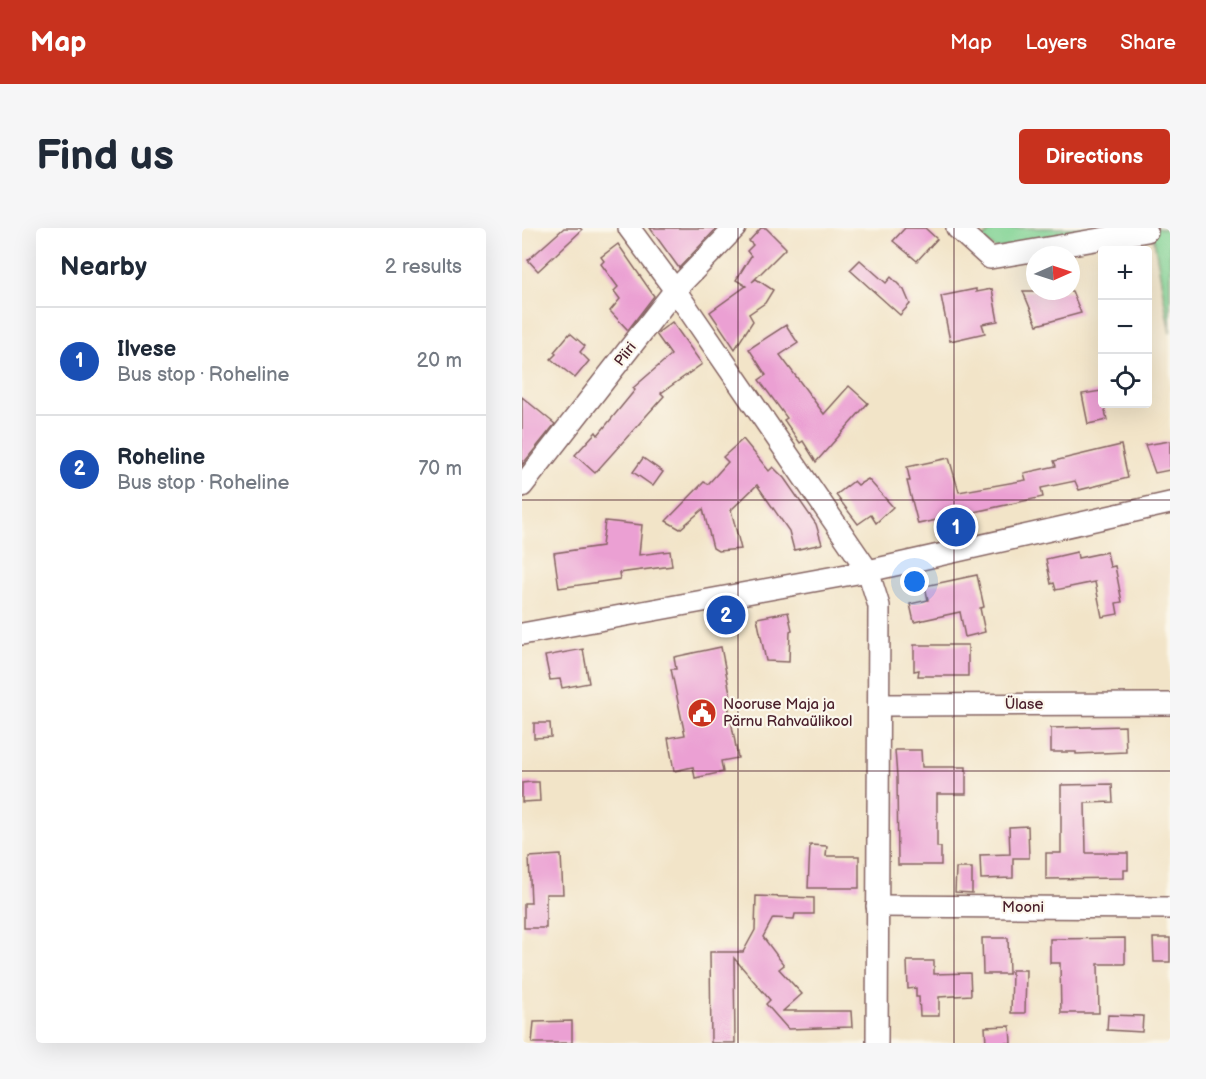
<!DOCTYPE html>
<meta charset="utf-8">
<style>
:root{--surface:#fff;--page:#f6f6f7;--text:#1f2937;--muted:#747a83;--line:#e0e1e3;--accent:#c8321e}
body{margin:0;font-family:"Balsamiq Sans",sans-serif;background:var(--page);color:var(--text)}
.controls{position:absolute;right:18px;top:18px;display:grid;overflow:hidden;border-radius:6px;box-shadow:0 6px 24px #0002}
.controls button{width:54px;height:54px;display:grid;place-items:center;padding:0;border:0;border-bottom:2px solid var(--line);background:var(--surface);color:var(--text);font:30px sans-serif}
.compass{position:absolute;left:504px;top:18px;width:54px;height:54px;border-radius:50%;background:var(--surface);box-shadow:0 6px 24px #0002;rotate:87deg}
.you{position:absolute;left:393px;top:354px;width:21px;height:21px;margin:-15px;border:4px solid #fff;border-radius:50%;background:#1a73e8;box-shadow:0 0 0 9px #1a73e833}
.badge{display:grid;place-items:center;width:39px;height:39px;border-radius:50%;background:var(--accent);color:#fff;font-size:20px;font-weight:700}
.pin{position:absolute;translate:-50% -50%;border:3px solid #fff;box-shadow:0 2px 6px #0006}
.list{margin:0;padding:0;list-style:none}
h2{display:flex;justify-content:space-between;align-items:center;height:78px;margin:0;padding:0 24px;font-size:26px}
h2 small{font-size:20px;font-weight:400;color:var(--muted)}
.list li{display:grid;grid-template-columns:39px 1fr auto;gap:18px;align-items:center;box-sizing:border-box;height:108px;padding:0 24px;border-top:2px solid var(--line)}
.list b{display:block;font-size:22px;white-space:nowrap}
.list p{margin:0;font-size:20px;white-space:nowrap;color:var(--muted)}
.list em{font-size:20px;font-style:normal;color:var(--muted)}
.icon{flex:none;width:33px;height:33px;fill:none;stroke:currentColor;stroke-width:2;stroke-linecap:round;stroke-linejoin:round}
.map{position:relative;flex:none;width:648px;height:815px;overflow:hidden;border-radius:6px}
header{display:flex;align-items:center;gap:36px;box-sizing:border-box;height:84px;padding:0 30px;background:var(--accent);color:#fff}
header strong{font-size:28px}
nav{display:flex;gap:33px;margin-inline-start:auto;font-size:21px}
.intro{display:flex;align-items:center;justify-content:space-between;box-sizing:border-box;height:144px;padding:0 36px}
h1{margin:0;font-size:42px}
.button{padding:15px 27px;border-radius:6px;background:var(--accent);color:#fff;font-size:21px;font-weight:700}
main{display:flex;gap:36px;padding:0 36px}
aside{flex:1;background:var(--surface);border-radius:6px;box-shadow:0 6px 24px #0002}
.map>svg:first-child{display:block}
.green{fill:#82d394;stroke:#667960;stroke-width:1.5}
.building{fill:#eba0d3}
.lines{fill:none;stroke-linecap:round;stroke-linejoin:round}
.minor-casing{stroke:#856462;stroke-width:24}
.minor{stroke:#fff;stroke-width:21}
.grid{fill:none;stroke:#4a1f2b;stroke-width:1.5;stroke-opacity:0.55}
.labels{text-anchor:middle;stroke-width:4.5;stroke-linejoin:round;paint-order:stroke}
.street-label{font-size:15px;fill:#4a1f2b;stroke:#fbf7ec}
.poi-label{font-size:15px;fill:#4a1f2b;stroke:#fbf7ec;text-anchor:start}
</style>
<header>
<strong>Map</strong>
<nav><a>Map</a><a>Layers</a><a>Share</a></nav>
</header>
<div class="intro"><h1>Find us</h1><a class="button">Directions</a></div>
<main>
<aside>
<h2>Nearby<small>2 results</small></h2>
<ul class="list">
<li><span class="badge" style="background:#1a4fb4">1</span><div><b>Ilvese</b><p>Bus stop · Roheline</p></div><em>20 m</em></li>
<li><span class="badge" style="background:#1a4fb4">2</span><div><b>Roheline</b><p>Bus stop · Roheline</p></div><em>70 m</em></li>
</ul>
</aside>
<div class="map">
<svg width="648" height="815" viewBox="0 0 648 815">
<rect width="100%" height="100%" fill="#fbf7ec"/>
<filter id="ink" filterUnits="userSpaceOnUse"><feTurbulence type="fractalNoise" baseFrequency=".0167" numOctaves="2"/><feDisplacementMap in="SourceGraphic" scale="12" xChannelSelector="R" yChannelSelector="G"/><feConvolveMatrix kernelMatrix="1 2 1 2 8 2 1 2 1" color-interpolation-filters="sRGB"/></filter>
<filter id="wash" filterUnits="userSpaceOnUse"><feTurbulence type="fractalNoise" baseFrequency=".008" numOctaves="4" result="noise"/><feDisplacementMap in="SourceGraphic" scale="24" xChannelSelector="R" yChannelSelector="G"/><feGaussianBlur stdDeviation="1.35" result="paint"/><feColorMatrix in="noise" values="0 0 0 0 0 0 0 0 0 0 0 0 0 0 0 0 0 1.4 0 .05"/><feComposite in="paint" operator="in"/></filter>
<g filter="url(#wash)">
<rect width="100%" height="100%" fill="#f2e4c8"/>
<g class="green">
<polygon points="472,0 602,0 474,21 460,11"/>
<polygon points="630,0 648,1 648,105"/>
</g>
<g id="blocks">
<g class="building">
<polygon points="42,0 58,0 60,2 16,43 6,32"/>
<polygon points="128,0 195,0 157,40"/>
<polygon points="239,0 244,0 264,20 230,54 234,51 251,62 243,75 227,86 231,93 213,121 188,84 224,58 214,52 229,28 225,23 231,17 227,13"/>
<polygon points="383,0 403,0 415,11 395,33 371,13"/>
<polygon points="96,16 132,68 106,102 88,83 98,71 92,63 96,59 79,36 82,33 79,29"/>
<polygon points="338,32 364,55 369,49 382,62 388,76 378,87 328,42"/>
<polygon points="454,61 454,64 470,61 476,93 460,96 463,105 428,113 419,68"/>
<polygon points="501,63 550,63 559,85 515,97"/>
<polygon points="150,94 180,136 139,165 142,168 73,245 53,227 74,204 76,207 113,162 111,160 149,127 134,106"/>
<polygon points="264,97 276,115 258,127 302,186 327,158 346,175 294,234 281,213 278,215 262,192 265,190 237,152 244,147 227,121"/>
<polygon points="48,105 63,118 58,124 67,133 53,150 29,131 34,126 32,124"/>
<polygon points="579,163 585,192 566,196 560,166"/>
<polygon points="0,169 33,196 0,237"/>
<polygon points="221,211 247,243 251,239 262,250 294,296 300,316 272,322 267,303 235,257 209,282 219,321 196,323 191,320 181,281 158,301 144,293 182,254 186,256 206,234 201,229"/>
<polygon points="648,213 648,242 633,245 623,217"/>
<polygon points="599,217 606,250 557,262 553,253 519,260 521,269 396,296 385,253 388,253 385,239 427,230 437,264 504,252 502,245 534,238 532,233"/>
<polygon points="121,230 141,244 131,258 111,244"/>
<polygon points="346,251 371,279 354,295 349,287 336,296 314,267 332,253 336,257"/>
<polygon points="83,293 120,297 117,327 148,323 150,338 97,345 98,351 37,360 32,325 80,318"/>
<polygon points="555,324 556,330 585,324 588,339 593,338 600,374 594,375 596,386 580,389 573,354 534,362 532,355 529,356 524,331"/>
<polygon points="455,347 462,379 458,380 463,404 443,409 438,384 392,394 388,376 406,372 403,358"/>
<polygon points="266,384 270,402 268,403 267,434 244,433 235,390"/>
<polygon points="392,417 446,417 446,448 396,448 397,442 392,443"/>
<polygon points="199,419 209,470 205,471 216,530 199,533 201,544 173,550 171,539 152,543 146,510 163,507 149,441 154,441 152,429"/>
<polygon points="61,421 67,455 40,460 38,451 28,452 23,428"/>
<polygon points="12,495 28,495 29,509 12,510"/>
<polygon points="603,498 604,524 554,526 554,524 529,524 529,500"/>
<polygon points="373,522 399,522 400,539 444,539 444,566 415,566 415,619 419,619 419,637 376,637 375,549"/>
<polygon points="9,554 17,554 18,573 0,574 0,555"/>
<polygon points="590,556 591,574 563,575 564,625 606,625 606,642 602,642 602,650 524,651 524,625 539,625 539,557"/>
<polygon points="506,598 507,630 491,630 491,650 459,651 458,627 488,626 487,599"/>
<polygon points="288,617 305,618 304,628 337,628 337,660 286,660"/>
<polygon points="39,627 41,666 24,666 24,700 2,700 2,675 9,675 7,629"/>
<polygon points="434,640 450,640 450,665 433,664"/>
<polygon points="234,668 292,670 292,686 273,686 272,691 251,690 241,709 262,737 257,741 280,766 261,783 329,783 330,799 266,801 244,776 248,772 212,730 213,815 189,815 188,724 221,724 233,702"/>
<polygon points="460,710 486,710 487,746 461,746"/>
<polygon points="603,710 603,736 576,736 577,785 539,785 538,735 528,735 528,711"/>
<polygon points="631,710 648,710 648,734 632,734"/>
<polygon points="385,733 412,733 412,746 448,745 449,767 417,769 417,788 398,788 397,769 394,769 394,760 386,761"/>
<polygon points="490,742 504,742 503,785 489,785"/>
<polygon points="586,787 621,788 620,804 585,802"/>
<polygon points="50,793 50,815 10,815 12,794"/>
<polygon points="488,798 489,815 464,815 463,799"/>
</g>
</g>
</g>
<g filter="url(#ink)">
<use href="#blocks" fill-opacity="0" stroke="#856462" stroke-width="1.5"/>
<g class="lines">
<g class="minor-casing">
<g id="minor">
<polyline points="107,0 153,62 346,343 357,378 355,815"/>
<polyline points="435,0 468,30 625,3"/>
<polyline points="0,258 153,62 213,0"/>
<polyline points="0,406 346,343 648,275"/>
<polyline points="357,477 648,476"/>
<polyline points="355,678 648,680"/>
</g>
</g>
<use href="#minor" class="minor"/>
</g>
</g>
<path class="grid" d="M216 0V815M432 0V815M0 272H648M0 543H648"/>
<defs>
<g id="civic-disc" transform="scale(1.5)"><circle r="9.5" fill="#c8321e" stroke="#fbf7ec"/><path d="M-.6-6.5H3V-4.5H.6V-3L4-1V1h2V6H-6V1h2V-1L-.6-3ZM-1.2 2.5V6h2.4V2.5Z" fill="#fff"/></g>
</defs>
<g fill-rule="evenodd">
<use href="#civic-disc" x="180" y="485"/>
</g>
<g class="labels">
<g class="street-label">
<text transform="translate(103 126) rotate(-52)" y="5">Piiri</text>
<text x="502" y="481">Ülase</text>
<text x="501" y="684">Mooni</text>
</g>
<g class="poi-label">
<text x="201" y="481">Nooruse Maja ja<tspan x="201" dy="17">Pärnu Rahvaülikool</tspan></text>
</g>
</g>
</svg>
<div class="controls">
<button>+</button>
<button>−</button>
<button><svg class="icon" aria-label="locate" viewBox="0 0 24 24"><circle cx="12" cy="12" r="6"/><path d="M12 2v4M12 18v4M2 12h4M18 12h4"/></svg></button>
</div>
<svg class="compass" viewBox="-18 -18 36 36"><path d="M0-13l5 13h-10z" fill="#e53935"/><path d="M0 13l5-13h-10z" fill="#747a83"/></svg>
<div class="you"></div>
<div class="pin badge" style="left:434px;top:299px;background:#1a4fb4">1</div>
<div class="pin badge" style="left:204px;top:387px;background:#1a4fb4">2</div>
</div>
</main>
